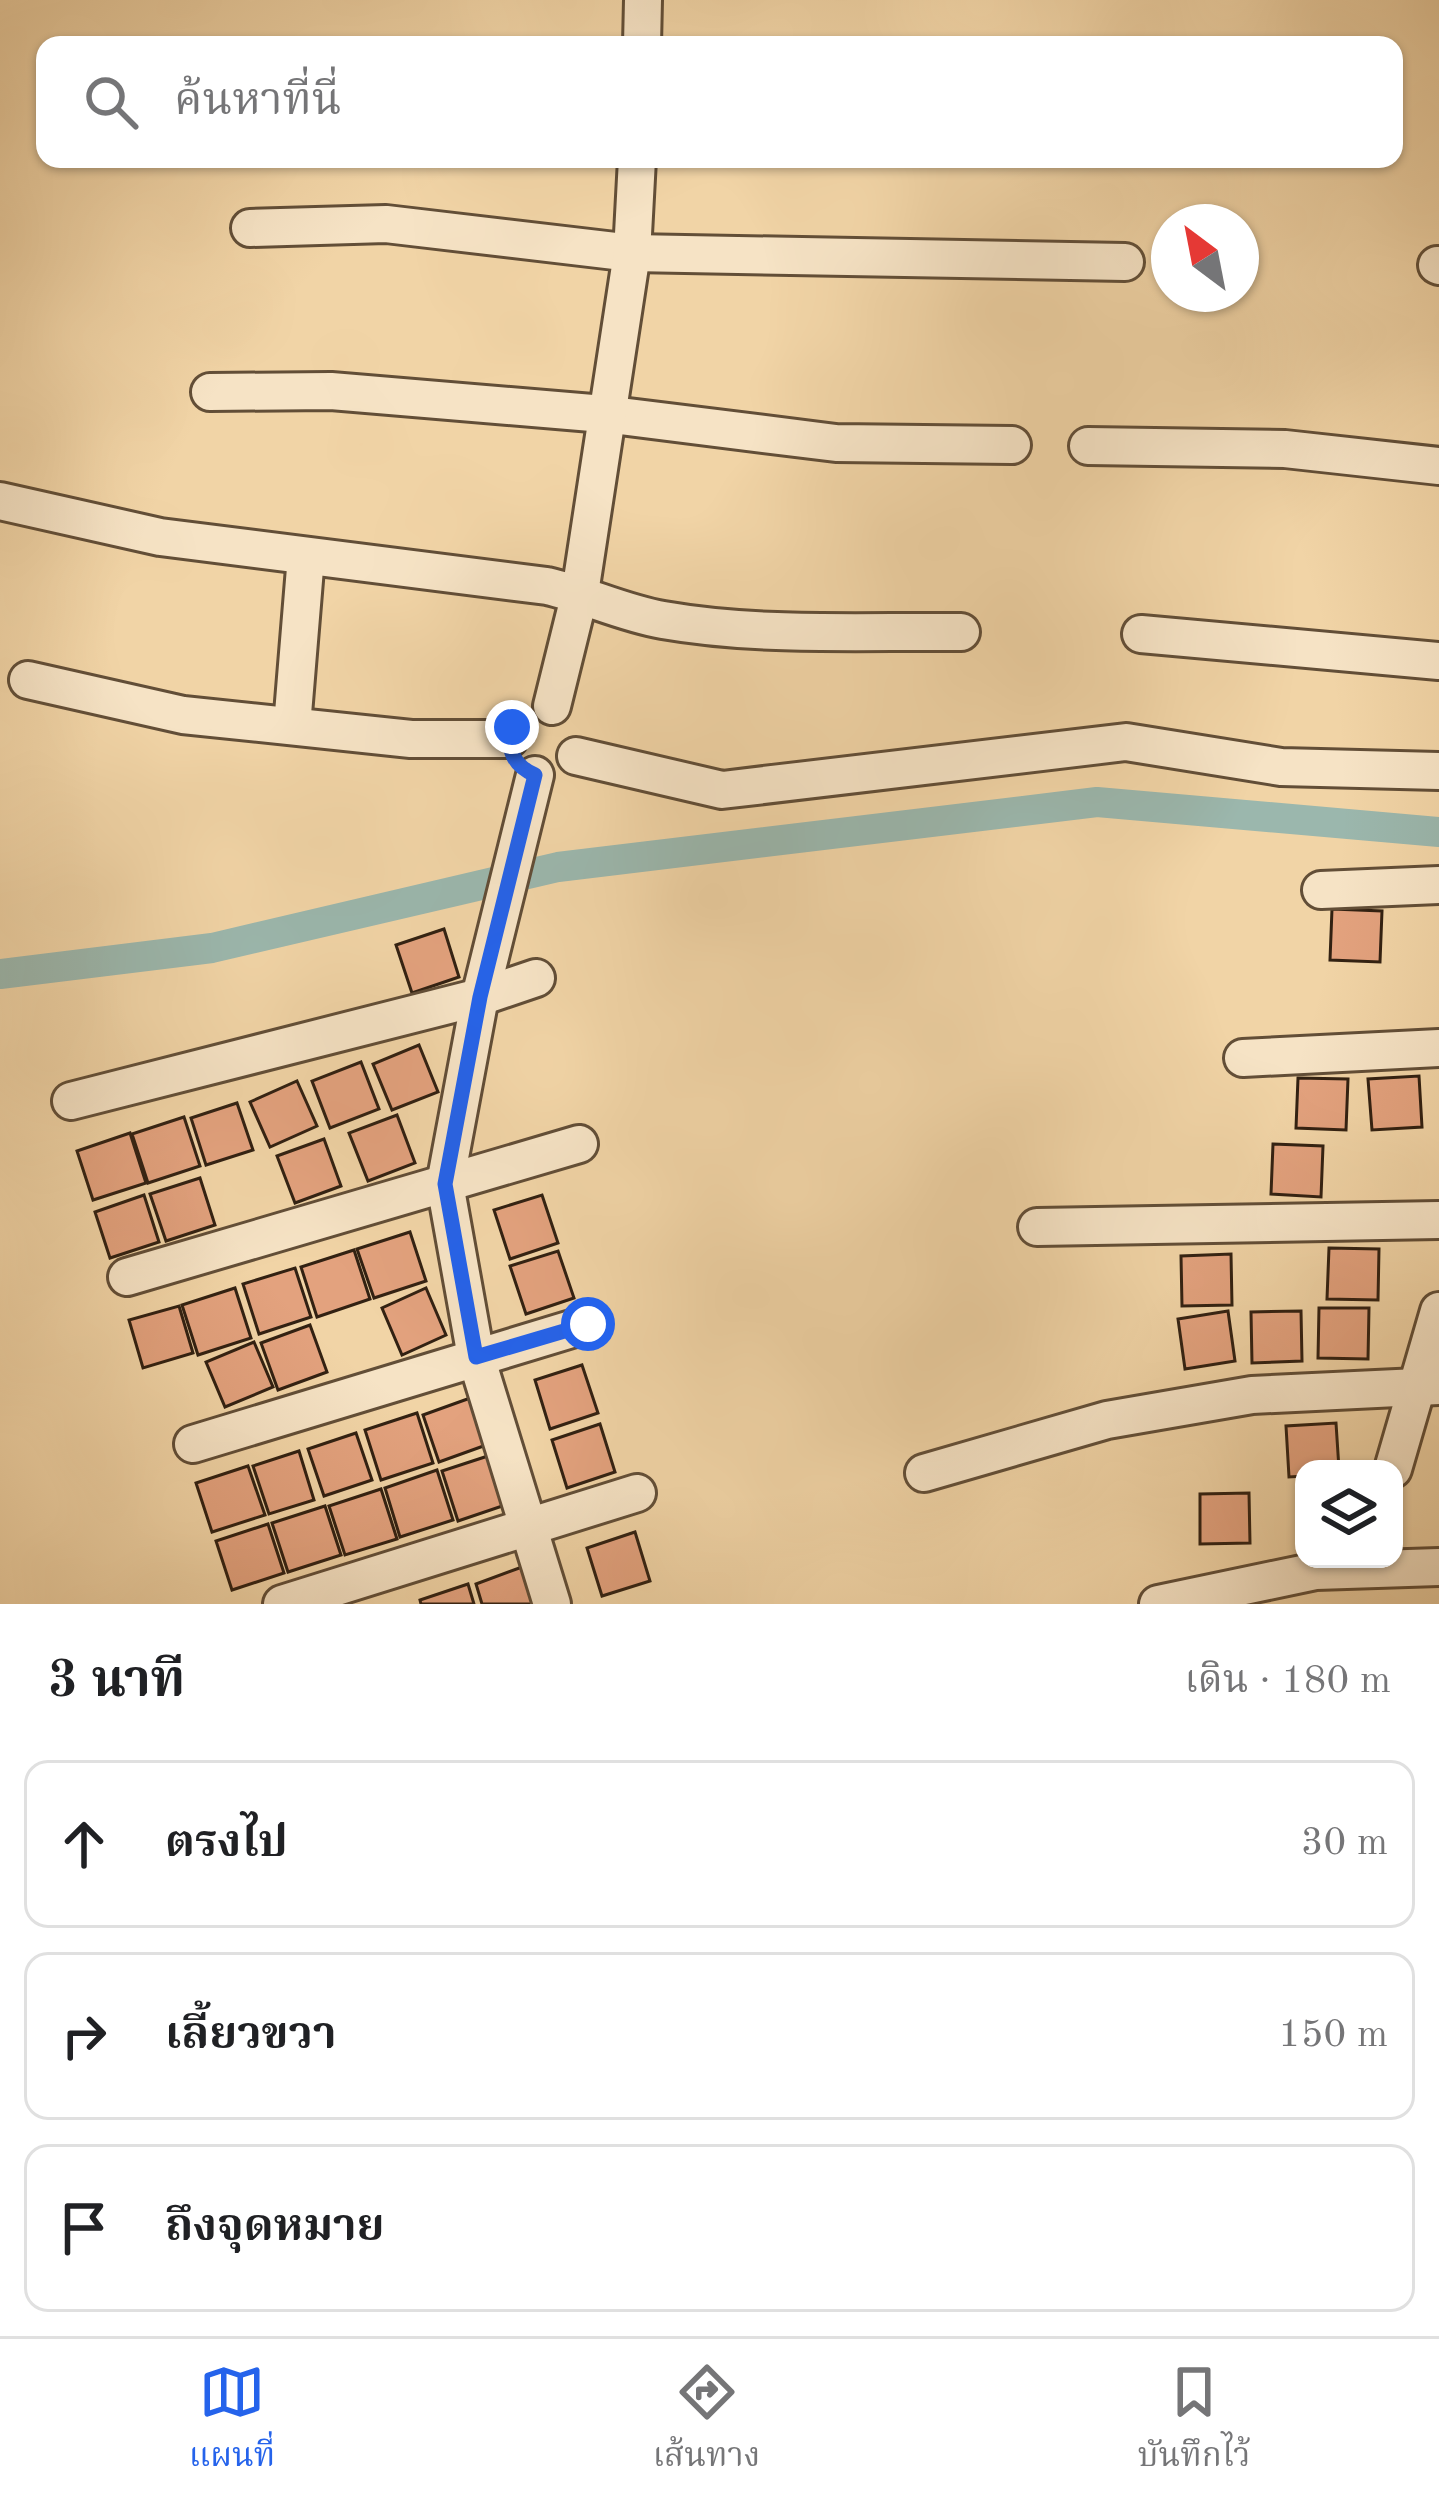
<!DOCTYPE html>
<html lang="th">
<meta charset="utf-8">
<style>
:root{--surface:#fff;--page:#f6f6f6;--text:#202124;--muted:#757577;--line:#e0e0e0;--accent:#2563eb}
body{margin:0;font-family:"Old Standard TT","Noto Serif Thai",serif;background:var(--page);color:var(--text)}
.controls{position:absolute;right:36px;bottom:36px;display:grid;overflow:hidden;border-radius:24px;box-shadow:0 3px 9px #0004}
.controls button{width:108px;height:108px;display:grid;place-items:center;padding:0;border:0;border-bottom:3px solid var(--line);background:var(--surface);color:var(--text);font:60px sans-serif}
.compass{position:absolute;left:1151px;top:204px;width:108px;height:108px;border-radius:50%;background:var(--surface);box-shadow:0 3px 9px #0004;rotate:328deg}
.stop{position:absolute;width:36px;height:36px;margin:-27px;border:9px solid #2563eb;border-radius:50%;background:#fff}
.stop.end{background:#2563eb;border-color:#fff;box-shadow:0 3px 12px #0008}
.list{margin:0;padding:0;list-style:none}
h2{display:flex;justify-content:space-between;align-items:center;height:156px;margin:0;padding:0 48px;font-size:51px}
h2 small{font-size:39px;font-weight:400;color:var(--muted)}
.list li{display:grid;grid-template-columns:78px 1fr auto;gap:36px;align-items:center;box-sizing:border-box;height:168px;margin:0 24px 24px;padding:0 24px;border:3px solid var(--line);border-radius:24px}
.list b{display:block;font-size:45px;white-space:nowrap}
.list em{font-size:39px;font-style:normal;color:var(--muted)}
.icon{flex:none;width:66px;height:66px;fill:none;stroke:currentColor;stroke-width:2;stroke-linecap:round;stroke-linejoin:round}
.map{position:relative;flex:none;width:1439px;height:1604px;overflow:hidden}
.search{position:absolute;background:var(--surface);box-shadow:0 3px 9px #0004;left:36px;right:36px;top:36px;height:132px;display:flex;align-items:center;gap:30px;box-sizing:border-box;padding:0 42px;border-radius:24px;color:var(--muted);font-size:45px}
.sheet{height:732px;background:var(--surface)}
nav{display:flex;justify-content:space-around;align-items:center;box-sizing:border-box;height:168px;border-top:3px solid var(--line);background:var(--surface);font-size:33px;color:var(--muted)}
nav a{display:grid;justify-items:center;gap:6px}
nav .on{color:var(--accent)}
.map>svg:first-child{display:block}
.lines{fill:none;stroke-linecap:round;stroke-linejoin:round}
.canal{stroke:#9bb7ad;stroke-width:30}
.building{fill:#e3a27e;stroke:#322112;stroke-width:3}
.minor-casing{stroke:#624e37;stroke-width:42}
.minor{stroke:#f6e3c5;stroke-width:36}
.route{stroke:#2563eb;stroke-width:15}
</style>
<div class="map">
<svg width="1439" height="1604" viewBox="0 0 1439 1604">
<rect width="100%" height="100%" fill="#f1d4a6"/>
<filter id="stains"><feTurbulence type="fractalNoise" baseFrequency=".00167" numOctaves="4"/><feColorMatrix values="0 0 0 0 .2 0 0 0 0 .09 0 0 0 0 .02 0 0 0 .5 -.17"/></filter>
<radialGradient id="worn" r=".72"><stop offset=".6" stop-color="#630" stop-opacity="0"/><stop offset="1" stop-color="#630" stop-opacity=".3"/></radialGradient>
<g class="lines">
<polyline class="canal" points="0,974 212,948 558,867 1097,802 1439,832"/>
</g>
<g class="building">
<polygon points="1332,909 1382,911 1380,962 1330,960"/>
<polygon points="444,929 459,977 412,993 396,945"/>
<polygon points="419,1045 438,1092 392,1110 373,1064"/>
<polygon points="361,1062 379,1109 330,1128 312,1081"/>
<polygon points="1419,1076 1422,1127 1372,1130 1368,1079"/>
<polygon points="1298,1078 1348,1079 1346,1130 1296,1128"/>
<polygon points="297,1081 317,1126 270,1147 250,1102"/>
<polygon points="237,1103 253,1150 206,1165 191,1118"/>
<polygon points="397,1115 415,1163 368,1181 349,1133"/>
<polygon points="184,1117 200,1166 148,1183 132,1134"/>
<polygon points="130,1133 146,1183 93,1200 77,1151"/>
<polygon points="324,1139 341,1186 295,1203 277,1156"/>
<polygon points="1273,1144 1323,1146 1321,1197 1271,1194"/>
<polygon points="200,1178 215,1225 166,1241 150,1194"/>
<polygon points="144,1195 159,1242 110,1258 95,1212"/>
<polygon points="542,1195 558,1243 510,1259 494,1210"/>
<polygon points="410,1232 426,1281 374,1298 357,1249"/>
<polygon points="1329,1248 1379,1249 1378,1300 1327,1299"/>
<polygon points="354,1250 370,1299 317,1317 301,1267"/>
<polygon points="558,1251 574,1298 526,1314 510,1266"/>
<polygon points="1231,1254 1232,1305 1182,1306 1181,1256"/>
<polygon points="295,1268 311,1317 259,1334 243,1284"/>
<polygon points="235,1288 251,1338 198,1355 182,1305"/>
<polygon points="426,1288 446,1335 402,1355 382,1308"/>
<polygon points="179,1306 193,1353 143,1368 129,1320"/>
<polygon points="1319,1308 1369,1308 1368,1359 1318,1358"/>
<polygon points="1228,1311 1235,1361 1185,1369 1178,1319"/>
<polygon points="1301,1311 1302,1361 1252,1363 1251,1312"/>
<polygon points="310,1325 327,1372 278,1390 261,1343"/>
<polygon points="254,1342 273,1387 225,1407 206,1362"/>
<polygon points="582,1365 598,1413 550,1429 535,1380"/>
<polygon points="473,1397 489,1444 439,1462 423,1415"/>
<polygon points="417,1413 433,1463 381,1480 365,1430"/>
<polygon points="1336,1423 1339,1469 1304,1469 1304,1476 1289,1477 1286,1426"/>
<polygon points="600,1424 615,1472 567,1488 552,1440"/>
<polygon points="356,1433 372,1480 324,1496 308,1449"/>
<polygon points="299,1451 314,1500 269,1514 253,1466"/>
<polygon points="494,1454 511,1503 458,1521 442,1471"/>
<polygon points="248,1466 265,1515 212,1532 196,1483"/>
<polygon points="437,1470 453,1520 400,1537 385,1488"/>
<polygon points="381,1489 397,1539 345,1555 329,1506"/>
<polygon points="1249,1493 1250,1543 1200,1544 1200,1494"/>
<polygon points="325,1506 341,1555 288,1572 272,1523"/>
<polygon points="268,1524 284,1573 232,1590 216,1541"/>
<polygon points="635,1532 650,1581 602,1596 587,1548"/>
<polygon points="522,1567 534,1604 482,1604 476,1584"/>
<polygon points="468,1584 474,1604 421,1604 420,1600"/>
</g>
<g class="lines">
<g class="minor-casing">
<g id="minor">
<polyline points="642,45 643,0"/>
<polyline points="250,228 386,224 632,253 1125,262"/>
<polyline points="1437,265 1439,266"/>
<polyline points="210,392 331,391 604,414 836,443 1012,445"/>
<polyline points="1088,446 1285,449 1439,466"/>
<path d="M0 501 160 537 547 586C587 595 622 613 663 620 760 637 863 631 961 632"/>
<polyline points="1141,634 1439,661"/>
<polyline points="28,680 183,715 411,739 509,739"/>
<polyline points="552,706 580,593 632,253 637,159"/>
<polyline points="292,726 306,556"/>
<polyline points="576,756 722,790 1126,742 1281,767 1439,771"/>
<polyline points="535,775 480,997 445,1184 476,1357 552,1604"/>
<polyline points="1321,890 1439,885"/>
<polyline points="1243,1058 1439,1048"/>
<polyline points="71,1101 480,997 536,978"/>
<polyline points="1037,1227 1439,1220"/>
<polyline points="127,1277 579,1144"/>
<polyline points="193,1444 588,1324"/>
<polyline points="1393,1469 1439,1311"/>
<polyline points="924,1473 1107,1420 1252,1395 1439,1386"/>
<polyline points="282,1604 637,1493"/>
<polyline points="1158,1604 1316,1571 1439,1567"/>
</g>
</g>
<use href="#minor" class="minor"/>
</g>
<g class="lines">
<path class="route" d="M512 727C506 750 514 766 535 775L480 997 445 1184 476 1357 588 1324"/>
</g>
<rect width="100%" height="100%" filter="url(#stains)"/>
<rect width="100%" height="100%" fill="url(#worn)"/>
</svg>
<div class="controls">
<button><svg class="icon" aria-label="layers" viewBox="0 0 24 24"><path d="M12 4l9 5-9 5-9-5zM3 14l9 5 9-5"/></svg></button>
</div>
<svg class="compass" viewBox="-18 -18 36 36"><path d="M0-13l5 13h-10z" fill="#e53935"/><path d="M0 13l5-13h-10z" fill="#757577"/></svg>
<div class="stop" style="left:588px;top:1324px"></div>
<div class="stop end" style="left:512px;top:727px"></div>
<div class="search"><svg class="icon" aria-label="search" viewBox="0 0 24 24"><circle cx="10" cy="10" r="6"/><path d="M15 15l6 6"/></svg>ค้นหาที่นี่</div>
</div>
<section class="sheet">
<h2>3 นาที<small>เดิน · 180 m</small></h2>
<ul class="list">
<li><svg class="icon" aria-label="ahead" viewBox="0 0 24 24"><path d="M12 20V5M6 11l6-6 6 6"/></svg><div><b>ตรงไป</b></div><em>30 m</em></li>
<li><svg class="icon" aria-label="right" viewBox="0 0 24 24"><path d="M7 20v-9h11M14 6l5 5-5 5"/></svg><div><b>เลี้ยวขวา</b></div><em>150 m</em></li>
<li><svg class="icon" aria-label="arrive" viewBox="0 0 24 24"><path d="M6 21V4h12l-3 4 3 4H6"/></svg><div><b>ถึงจุดหมาย</b></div></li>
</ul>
</section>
<nav>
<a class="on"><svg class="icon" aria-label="map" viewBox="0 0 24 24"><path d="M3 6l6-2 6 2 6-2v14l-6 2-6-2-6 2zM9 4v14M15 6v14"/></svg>แผนที่</a>
<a><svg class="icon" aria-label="directions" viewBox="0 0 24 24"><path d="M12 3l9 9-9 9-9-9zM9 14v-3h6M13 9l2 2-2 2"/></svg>เส้นทาง</a>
<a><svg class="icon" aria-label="saved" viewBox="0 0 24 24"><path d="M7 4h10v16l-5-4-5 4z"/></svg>บันทึกไว้</a>
</nav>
